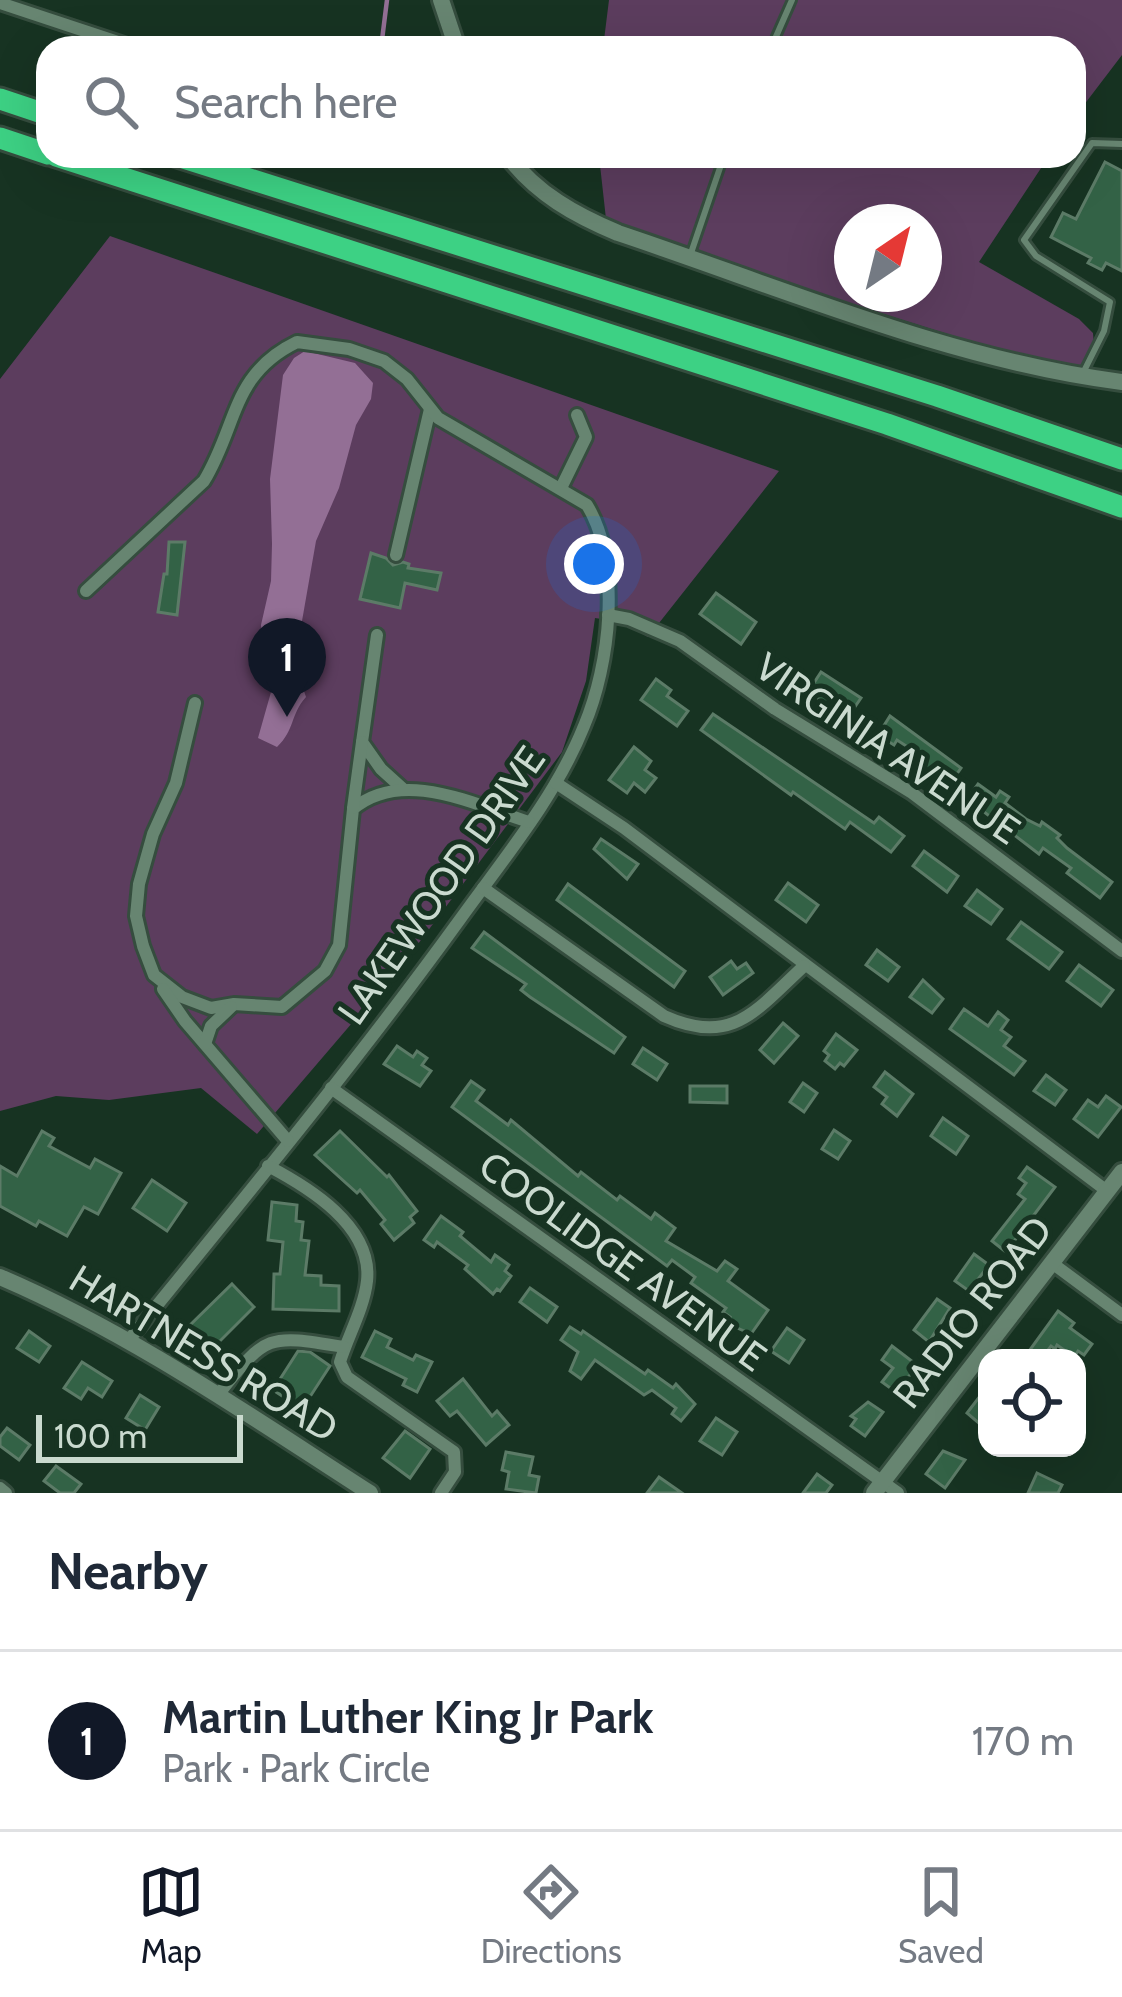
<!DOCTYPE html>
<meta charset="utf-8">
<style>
:root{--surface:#fff;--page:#f6f6f7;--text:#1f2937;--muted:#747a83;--line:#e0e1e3;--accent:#111827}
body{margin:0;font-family:Cabin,sans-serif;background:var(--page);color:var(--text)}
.controls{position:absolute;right:36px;bottom:36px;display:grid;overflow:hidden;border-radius:24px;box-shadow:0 12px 48px #0002}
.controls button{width:108px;height:108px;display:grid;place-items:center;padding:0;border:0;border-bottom:3px solid var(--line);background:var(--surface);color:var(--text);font:60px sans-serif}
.compass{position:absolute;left:834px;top:204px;width:108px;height:108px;border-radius:50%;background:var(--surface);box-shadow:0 12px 48px #0002;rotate:35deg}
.scale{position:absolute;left:36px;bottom:30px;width:207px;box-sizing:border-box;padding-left:12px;border:6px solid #cadacf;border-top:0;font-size:33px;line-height:42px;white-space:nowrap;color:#cadacf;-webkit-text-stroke:9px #173322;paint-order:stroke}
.you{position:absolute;left:594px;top:564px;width:42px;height:42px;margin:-30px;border:9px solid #fff;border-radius:50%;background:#1a73e8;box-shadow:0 0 0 18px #1a73e833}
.badge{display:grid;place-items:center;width:78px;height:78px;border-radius:50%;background:var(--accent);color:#fff;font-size:39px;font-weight:700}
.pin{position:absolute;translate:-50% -99px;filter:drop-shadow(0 3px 6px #0008)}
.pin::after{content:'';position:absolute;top:63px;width:42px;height:36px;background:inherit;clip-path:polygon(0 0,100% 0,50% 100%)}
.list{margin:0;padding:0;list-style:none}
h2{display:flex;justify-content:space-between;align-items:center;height:156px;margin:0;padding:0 48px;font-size:51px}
h2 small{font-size:39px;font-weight:400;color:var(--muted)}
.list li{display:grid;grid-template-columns:78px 1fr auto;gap:36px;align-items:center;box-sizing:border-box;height:180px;padding:0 48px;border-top:3px solid var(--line)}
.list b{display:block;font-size:45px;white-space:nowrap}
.list p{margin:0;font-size:39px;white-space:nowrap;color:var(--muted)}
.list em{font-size:39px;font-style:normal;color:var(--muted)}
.icon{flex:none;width:66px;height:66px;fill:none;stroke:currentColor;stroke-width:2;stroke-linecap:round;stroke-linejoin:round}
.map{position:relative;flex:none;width:1122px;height:1493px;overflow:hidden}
.search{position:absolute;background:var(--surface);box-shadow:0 12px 48px #0002;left:36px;right:36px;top:36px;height:132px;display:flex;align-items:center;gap:30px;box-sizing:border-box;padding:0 42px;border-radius:36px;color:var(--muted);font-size:45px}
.sheet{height:336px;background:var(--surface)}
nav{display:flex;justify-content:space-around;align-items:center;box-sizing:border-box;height:168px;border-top:3px solid var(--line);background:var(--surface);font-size:33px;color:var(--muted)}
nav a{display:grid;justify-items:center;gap:6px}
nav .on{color:var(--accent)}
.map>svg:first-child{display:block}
.green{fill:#5c3d5e;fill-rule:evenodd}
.water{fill:#936f95}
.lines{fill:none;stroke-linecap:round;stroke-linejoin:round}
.stream{stroke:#936f95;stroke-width:4.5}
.building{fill:#336246;stroke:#5c7b67;stroke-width:3}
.lane-casing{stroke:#354d3e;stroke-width:12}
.street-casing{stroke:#354d3e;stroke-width:18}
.secondary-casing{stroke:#354d3e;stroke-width:22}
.highway-casing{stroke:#354d3e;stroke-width:27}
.lane{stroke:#678571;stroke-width:6}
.street{stroke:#678571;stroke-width:12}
.secondary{stroke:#678571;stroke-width:16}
.highway{stroke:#3dd184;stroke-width:21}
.labels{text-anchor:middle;stroke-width:10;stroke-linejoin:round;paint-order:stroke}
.street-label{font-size:39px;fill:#cadacf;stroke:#173322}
</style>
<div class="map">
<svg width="1122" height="1493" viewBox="0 0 1122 1493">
<rect width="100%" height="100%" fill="#173322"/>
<g class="green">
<polygon points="609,0 1122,0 1122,55 1074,118 1074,48 603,48"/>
<path d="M599 156H1049L979 262 1079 319 1093 333 1094 345 1082 376 607 228ZM852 222H924V294H852Z"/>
<polygon points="110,236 779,471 648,637 621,622 595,618 586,681 562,752 406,960 257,1134 201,1088 109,1100 56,1096 0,1111 0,379"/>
</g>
<g class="water">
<polygon points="305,351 355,363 373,383 371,399 356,425 339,488 316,541 302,621 300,667 264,665 261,625 271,581 272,544 270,479 283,375 294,358"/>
<path d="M273 685 304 691 306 697C290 715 295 730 277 747L258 738Z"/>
</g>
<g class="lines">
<polyline class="stream" points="381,48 387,0"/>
</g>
<g class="building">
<polygon points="1105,162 1122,171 1122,271 1106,263 1102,270 1088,263 1091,258 1051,237 1063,213 1076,219"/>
<polygon points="169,542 185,542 177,615 158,612 164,574 167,574"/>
<polygon points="371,553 386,558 393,565 403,562 409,564 408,568 441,573 437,590 405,583 400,608 360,599"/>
<polygon points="716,593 756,622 741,644 700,614"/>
<polygon points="821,672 861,698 848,717 808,692"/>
<polygon points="656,679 671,690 667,696 688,711 677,726 641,700"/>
<polygon points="713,714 874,823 879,817 904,836 891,852 850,822 845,829 793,792 791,795 701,730"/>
<polygon points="890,716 961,768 949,785 916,761 920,755 897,740 894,745 878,735"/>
<polygon points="634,747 651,761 645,770 656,778 645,792 634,783 627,793 609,780"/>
<polygon points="978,784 996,797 1000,791 1009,797 1005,803 1026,819 1040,826 1042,822 1060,835 1057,838 1067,848 1112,882 1100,898 1067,873 1071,868 1043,848 1039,854 967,799"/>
<polygon points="601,839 638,864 627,879 594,849"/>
<polygon points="924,851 958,876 947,892 913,866"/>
<polygon points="788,883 818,905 806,922 776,900"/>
<polygon points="568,884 685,971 674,987 557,900"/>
<polygon points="977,890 1002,909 991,924 965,906"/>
<polygon points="1021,922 1062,952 1049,969 1008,939"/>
<polygon points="484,932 625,1037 614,1053 530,997 521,990 526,984 472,948"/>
<polygon points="877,950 899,967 888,981 866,965"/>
<polygon points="731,961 737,969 746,963 753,973 723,995 710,977"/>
<polygon points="1079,965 1113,990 1101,1006 1067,981"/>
<polygon points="923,980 943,999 932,1013 910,997"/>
<polygon points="964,1009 988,1026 998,1012 1008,1020 1001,1030 1011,1037 1004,1046 1025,1061 1014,1075 950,1029"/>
<polygon points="783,1023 798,1036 774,1063 760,1050"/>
<polygon points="836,1034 857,1050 844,1066 840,1063 835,1069 825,1061 829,1055 824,1051"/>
<polygon points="397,1046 413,1057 417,1051 427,1058 422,1065 431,1071 420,1086 384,1064"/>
<polygon points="643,1048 667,1064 657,1080 633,1064"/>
<polygon points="885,1072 913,1094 897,1116 882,1104 887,1097 874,1087"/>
<polygon points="1046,1075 1066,1090 1055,1105 1034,1091"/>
<polygon points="471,1081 484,1090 476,1101 508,1125 511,1120 578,1176 581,1172 617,1200 620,1196 651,1219 655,1213 675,1228 666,1241 717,1271 725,1261 737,1269 728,1281 768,1310 751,1334 726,1323 730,1317 723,1312 726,1308 691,1283 695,1277 672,1260 667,1266 452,1107"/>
<polygon points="803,1083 817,1093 804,1112 790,1102"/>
<polygon points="690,1086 727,1086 727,1103 690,1102"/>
<polygon points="1106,1096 1121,1107 1098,1137 1074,1119 1088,1100 1098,1107"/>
<polygon points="943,1118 968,1136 956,1154 931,1136"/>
<polygon points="834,1130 850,1141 838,1159 822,1149"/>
<polygon points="42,1131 54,1138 49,1146 90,1168 95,1159 121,1173 98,1214 84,1207 67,1236 39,1221 36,1226 0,1206 0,1166 17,1176"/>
<polygon points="340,1131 387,1177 389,1175 417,1211 410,1217 414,1223 394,1240 381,1224 385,1220 360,1190 357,1193 315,1155"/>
<polygon points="1027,1167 1055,1187 1006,1252 992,1241 1025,1199 1018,1194 1026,1183 1019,1178"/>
<polygon points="152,1180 186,1203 167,1231 133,1208"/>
<polygon points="272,1202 297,1205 296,1221 303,1222 301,1240 309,1241 305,1275 321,1276 321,1285 339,1286 339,1311 273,1309 274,1274 280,1274 283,1242 268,1240"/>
<polygon points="441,1216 463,1232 460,1236 491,1262 495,1255 509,1265 505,1271 511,1276 500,1291 497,1289 493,1294 465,1269 468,1265 437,1242 434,1247 424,1240"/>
<polygon points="974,1254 989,1265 969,1291 955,1281"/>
<polygon points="232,1284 254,1307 209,1352 186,1329"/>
<polygon points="530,1288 557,1307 547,1322 520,1302"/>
<polygon points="937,1299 950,1308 929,1342 914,1330"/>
<polygon points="1058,1311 1074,1323 1070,1328 1092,1344 1084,1355 1078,1351 1074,1357 1057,1345 1055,1349 1051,1346 1042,1358 1024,1358"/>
<polygon points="570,1327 581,1334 583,1331 645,1374 648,1370 673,1388 676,1384 695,1404 681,1421 672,1414 676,1408 652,1390 644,1395 595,1360 581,1379 570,1371 578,1352 561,1340"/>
<polygon points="787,1328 804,1340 789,1363 771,1351"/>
<polygon points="29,1331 50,1346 39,1362 17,1348"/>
<polygon points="375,1331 391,1339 387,1347 413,1360 416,1355 432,1362 417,1392 403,1385 406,1379 362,1357"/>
<polygon points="892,1346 917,1365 897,1393 882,1382 893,1368 882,1360"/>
<polygon points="298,1351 310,1352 330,1366 302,1409 273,1390"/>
<polygon points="82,1362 112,1381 102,1397 88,1388 81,1399 64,1388"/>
<polygon points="463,1379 492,1416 497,1411 509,1425 486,1445 457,1411 450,1416 437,1401"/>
<polygon points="140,1395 159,1407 145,1430 126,1418"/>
<polygon points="980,1396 987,1401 987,1418 981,1425 967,1413"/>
<polygon points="868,1402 883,1412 865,1436 851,1426 856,1419 851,1416"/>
<polygon points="716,1418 737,1432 722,1455 700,1441"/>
<polygon points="7,1428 30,1445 19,1460 0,1446 0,1437"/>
<polygon points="405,1431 430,1449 410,1478 383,1458"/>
<polygon points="943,1451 965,1460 945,1488 926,1474"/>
<polygon points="506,1452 533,1457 529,1475 539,1477 536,1493 506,1489 509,1472 502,1470"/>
<polygon points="56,1466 81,1484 74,1493 60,1493 44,1481"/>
<polygon points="1037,1473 1062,1485 1058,1493 1028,1493"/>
<polygon points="817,1474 832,1485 826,1493 803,1493"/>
<polygon points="659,1477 682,1493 647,1493"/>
</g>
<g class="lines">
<g class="lane-casing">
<g id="lane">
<polyline points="771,48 792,0"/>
<polyline points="691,253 724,156"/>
<polyline points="1084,371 1104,331 1110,302 1036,256 1024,240 1092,143 1122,144"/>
</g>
</g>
<g class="street-casing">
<g id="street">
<polyline points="0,3 136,48"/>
<polyline points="561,488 586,437 577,415"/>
<polyline points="396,555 430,409"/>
<path d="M86 591 204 481C238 425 231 374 297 342L349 349 384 361 407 379 438 418 587 505C622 563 610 665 584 726 556 796 505 857 461 918 356 1063 241 1202 128 1341"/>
<polyline points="608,615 629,619 680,641 775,709 912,793 1122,951"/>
<polyline points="377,635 362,742 381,769 402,788"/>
<path d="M195 703 176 783 153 834 139 884 136 916 143 946 154 975 182 997 211 1008 234 1004 282 1007 325 971 339 945 353 809C403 767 475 805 529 822"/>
<polyline points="556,783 624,828 1107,1191"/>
<polyline points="353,808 362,742"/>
<path d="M483 888 664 1016C733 1047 756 1010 804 966"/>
<polyline points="163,989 185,1021 288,1141"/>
<polyline points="205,1044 211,1026 231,1007"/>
<polyline points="331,1088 898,1493"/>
<path d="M268 1166C308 1187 373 1226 367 1281 364 1308 348 1336 340 1362L347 1377 454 1452 455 1472 441 1493"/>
<polyline points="1052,1263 1122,1315"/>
<path d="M217 1396C267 1334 266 1334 344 1347"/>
<polyline points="0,1488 6,1493"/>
</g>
</g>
<g class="secondary-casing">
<g id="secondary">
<polyline points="441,0 457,48"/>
<path d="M508 156C537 194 575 215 618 233 780 287 953 361 1122 382"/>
<path d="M0 1277C131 1333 250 1416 370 1493"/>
<polyline points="874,1493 1122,1172"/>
</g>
</g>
<g class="highway-casing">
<g id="highway">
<polyline points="0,99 48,115"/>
<polyline points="0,138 48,154"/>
<polyline points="56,156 887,424 1122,507"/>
<polyline points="177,156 937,396 1122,459"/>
</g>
</g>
<use href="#lane" class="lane"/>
<use href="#street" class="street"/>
<use href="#secondary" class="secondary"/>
<use href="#highway" class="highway"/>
</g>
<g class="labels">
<g class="street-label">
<text transform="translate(888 748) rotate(34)" y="14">VIRGINIA AVENUE</text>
<text transform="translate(441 885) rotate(-55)" y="14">LAKEWOOD DRIVE</text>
<text transform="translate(623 1261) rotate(36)" y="14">COOLIDGE AVENUE</text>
<text transform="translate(972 1312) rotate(-52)" y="14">RADIO ROAD</text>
<text transform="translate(204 1353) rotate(31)" y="14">HARTNESS ROAD</text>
</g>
</g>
</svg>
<div class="controls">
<button><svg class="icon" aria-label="locate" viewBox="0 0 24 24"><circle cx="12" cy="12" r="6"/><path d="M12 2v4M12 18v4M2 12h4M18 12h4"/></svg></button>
</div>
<svg class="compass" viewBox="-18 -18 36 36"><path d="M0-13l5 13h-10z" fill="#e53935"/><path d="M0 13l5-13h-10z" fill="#747a83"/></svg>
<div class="scale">100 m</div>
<div class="you"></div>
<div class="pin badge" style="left:287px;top:717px">1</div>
<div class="search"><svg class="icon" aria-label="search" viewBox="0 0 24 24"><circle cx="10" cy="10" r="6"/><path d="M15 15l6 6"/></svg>Search here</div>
</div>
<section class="sheet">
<h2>Nearby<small></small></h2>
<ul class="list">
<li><span class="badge">1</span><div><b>Martin Luther King Jr Park</b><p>Park · Park Circle</p></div><em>170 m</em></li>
</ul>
</section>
<nav>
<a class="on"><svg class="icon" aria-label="map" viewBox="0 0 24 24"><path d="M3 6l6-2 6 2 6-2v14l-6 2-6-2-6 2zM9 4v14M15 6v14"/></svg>Map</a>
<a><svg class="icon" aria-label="directions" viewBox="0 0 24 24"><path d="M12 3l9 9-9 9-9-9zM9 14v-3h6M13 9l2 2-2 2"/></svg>Directions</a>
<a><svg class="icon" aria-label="saved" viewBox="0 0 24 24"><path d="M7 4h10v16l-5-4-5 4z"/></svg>Saved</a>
</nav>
